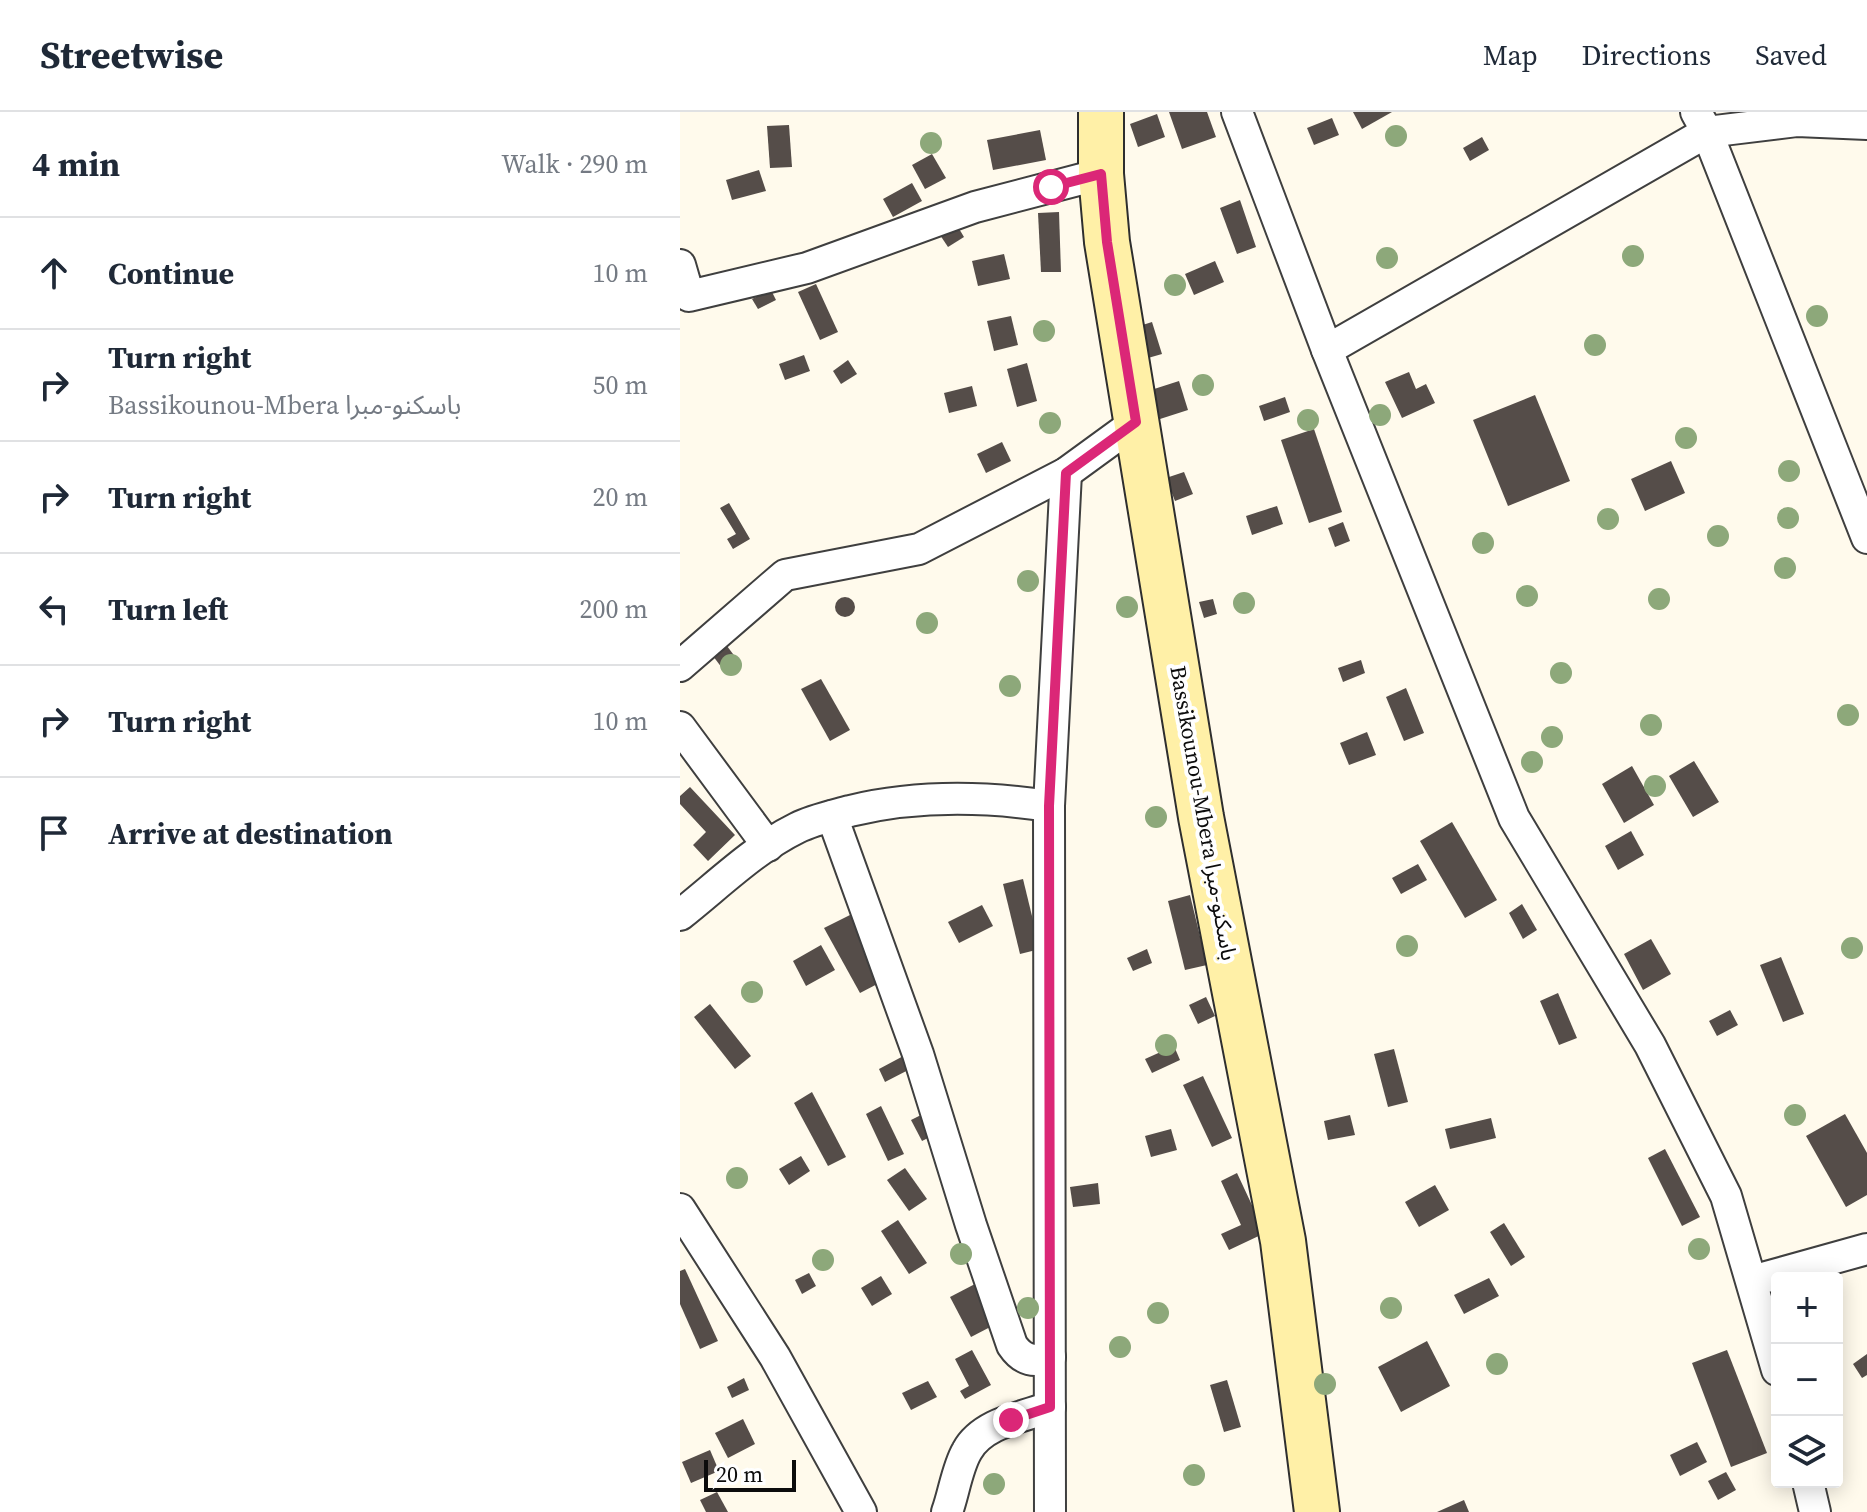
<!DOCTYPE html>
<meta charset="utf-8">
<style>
:root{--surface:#fff;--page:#f2f2f3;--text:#1f2937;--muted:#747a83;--line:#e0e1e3}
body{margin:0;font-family:"Source Serif 4","Noto Sans Arabic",serif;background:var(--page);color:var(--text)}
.controls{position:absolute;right:24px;bottom:24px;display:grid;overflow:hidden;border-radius:8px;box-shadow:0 4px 20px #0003}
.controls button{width:72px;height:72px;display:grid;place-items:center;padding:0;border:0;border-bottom:2px solid var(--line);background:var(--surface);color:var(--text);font:40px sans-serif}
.scale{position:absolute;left:24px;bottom:20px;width:92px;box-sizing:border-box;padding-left:8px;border:4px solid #0c0c0c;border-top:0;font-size:22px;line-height:28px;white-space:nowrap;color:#0c0c0c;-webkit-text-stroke:6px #fff;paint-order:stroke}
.stop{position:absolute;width:24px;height:24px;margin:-18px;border:6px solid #db2777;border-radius:50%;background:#fff}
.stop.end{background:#db2777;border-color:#fff;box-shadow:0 2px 8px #0008}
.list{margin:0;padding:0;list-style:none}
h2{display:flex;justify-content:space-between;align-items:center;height:104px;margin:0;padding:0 32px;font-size:34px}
h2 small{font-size:26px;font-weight:400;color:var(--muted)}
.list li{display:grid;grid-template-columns:52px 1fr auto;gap:24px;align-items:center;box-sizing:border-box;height:112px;padding:0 32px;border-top:2px solid var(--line)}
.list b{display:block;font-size:30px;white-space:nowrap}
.list p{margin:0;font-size:26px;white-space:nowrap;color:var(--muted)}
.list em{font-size:26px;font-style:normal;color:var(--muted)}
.icon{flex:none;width:44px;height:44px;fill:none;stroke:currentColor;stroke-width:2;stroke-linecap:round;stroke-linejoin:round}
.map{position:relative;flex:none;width:1187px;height:1400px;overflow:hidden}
header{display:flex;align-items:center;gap:48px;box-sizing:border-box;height:112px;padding:0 40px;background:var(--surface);border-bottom:2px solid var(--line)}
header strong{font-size:38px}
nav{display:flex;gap:44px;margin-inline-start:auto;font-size:28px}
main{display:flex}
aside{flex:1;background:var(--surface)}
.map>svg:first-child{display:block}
.building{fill:#554d49}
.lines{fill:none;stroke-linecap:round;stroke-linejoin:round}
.street-casing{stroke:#3f3f3f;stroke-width:34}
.secondary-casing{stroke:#2e2e2e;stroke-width:48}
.street{stroke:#fff;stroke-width:30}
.secondary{stroke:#fff0a7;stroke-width:44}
.tree{fill:#8da87a}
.route{stroke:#db2777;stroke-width:10}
.labels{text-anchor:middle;stroke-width:8;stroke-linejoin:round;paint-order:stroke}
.street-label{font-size:22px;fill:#0c0c0c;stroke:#fff}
</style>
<header>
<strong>Streetwise</strong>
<nav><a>Map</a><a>Directions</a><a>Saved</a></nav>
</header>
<main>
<aside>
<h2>4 min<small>Walk · 290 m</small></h2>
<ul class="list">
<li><svg class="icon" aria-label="ahead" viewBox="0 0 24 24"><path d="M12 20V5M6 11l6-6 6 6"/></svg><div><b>Continue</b></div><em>10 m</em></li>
<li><svg class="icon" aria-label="right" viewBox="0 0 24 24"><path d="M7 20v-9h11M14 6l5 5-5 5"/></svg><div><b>Turn right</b><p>Bassikounou-Mbera باسكنو-مبرا</p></div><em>50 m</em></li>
<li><svg class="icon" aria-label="right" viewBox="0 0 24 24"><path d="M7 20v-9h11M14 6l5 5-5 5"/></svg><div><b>Turn right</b></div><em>20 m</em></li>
<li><svg class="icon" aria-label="left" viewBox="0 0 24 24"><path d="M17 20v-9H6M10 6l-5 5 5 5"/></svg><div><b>Turn left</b></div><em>200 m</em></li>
<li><svg class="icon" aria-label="right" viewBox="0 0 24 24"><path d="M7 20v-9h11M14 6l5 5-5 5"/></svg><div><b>Turn right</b></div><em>10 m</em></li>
<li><svg class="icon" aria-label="arrive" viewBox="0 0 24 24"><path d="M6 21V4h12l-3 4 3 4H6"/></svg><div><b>Arrive at destination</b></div></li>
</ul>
</aside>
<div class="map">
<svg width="1187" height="1400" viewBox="0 0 1187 1400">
<rect width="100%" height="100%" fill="#fffaec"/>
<g class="building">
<polygon points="489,0 527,0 536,25 502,37"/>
<polygon points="673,0 712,0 682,17"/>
<polygon points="477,2 485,25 458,35 450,12"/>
<polygon points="652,6 659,23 634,33 627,16"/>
<polygon points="109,13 112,55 90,56 87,14"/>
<polygon points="360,18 366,48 313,58 307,28"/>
<polygon points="802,25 809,38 790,49 783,36"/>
<polygon points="252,42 266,66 245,77 232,53"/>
<polygon points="79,58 86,79 52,88 46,68"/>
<polygon points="232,71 242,89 213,105 203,87"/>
<polygon points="560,88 576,135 557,142 540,96"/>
<polygon points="379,100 381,160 361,160 358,101"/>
<polygon points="275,110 284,125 268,135 258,120"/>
<polygon points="324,142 330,167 298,174 292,149"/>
<polygon points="535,149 544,170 514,183 505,162"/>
<polygon points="136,172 158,220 140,228 118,180"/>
<polygon points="91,178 96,188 78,197 72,187"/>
<polygon points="331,204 338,233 314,239 307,209"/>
<polygon points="472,210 482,242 461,248 450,217"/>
<polygon points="124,243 130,259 105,268 99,252"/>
<polygon points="168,248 177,262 161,272 153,259"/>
<polygon points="347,251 357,289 337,295 327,257"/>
<polygon points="729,260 736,277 746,272 755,291 722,306 705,270"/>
<polygon points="499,269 508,298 480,307 471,278"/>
<polygon points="292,274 297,294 269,301 264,281"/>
<polygon points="855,283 890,369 828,394 793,308"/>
<polygon points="605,285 610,300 584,309 579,294"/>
<polygon points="634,317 662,400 629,411 601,328"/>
<polygon points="322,330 331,349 306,361 297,342"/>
<polygon points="991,349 1005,381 965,399 951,367"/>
<polygon points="504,360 513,382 495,389 486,366"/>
<polygon points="49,391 70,427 53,437 47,427 56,422 40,396"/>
<polygon points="597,394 603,412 572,423 566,404"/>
<polygon points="663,410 670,429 655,435 648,416"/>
<circle cx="165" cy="495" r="10"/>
<polygon points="533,487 537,502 524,506 519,490"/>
<polygon points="47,534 56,546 42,556 33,544"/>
<polygon points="681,548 685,561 663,570 658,556"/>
<polygon points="141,567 170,618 150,629 121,577"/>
<polygon points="726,576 744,621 724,629 706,585"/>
<polygon points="687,620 696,643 669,653 660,631"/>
<polygon points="1014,649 1039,690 1013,705 989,664"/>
<polygon points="952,654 974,693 944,711 922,672"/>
<polygon points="10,675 55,723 28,749 13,733 26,720 0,692 0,684"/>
<polygon points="772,710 817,788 785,806 740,729"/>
<polygon points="951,719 964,743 938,758 925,734"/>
<polygon points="738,752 747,768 721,782 712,766"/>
<polygon points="343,767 360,837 340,842 323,772"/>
<polygon points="510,783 527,853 505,858 488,789"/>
<polygon points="842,792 857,818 843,827 829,801"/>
<polygon points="302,793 313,814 279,831 268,810"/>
<polygon points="170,803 205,868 180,881 144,816"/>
<polygon points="971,827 991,862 963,878 944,842"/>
<polygon points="141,833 155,858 126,874 113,849"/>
<polygon points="467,837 472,851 453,859 447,846"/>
<polygon points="1101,845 1124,902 1103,910 1080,853"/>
<polygon points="878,881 897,926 879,933 860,889"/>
<polygon points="526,885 535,904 518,912 509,893"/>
<polygon points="30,892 71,944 55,957 14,905"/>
<polygon points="1050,898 1058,913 1037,924 1029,909"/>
<polygon points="494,934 500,948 472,961 465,947"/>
<polygon points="714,937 728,990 708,995 694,942"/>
<polygon points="229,941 236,954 205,970 199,957"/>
<polygon points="523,964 552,1026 532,1035 503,973"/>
<polygon points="132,980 166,1045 148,1054 114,991"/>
<polygon points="201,994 224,1042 208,1049 186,1002"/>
<polygon points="1165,1002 1187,1041 1187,1083 1166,1095 1126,1024"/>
<polygon points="241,1003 252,1024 242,1029 231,1008"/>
<polygon points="670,1003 675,1023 648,1028 644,1009"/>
<polygon points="811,1006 816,1026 770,1037 765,1017"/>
<polygon points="491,1017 497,1038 471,1045 465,1024"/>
<polygon points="985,1037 1020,1105 1002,1114 968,1046"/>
<polygon points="121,1044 130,1059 109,1073 99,1057"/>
<polygon points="225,1056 247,1087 229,1099 207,1068"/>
<polygon points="557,1061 585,1121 549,1138 541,1122 561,1113 541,1069"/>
<polygon points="418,1071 420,1092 393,1095 390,1075"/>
<polygon points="755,1073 769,1098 739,1115 725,1090"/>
<polygon points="218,1108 247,1151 229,1162 201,1119"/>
<polygon points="824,1111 845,1145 831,1154 810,1120"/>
<polygon points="5,1157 38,1229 20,1237 0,1192 0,1159"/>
<polygon points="129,1161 136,1174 122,1182 115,1168"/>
<polygon points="201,1164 212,1182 192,1194 181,1176"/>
<polygon points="809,1166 819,1184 784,1202 774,1183"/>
<polygon points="295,1172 316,1212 291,1225 270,1185"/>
<polygon points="747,1229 770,1274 721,1300 698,1255"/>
<polygon points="292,1238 311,1273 285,1287 280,1279 289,1274 275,1247"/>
<polygon points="1047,1238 1087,1341 1051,1355 1012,1251"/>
<polygon points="1187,1242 1187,1263 1182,1266 1173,1252"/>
<polygon points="64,1266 69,1278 52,1286 47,1275"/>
<polygon points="547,1268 561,1315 544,1320 530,1273"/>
<polygon points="248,1269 257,1285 231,1298 222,1281"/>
<polygon points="63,1307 75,1332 48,1346 35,1321"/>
<polygon points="1017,1330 1027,1350 1000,1364 990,1343"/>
<polygon points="30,1338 39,1359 11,1371 2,1350"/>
<polygon points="1046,1360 1056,1378 1038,1388 1028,1369"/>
<polygon points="37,1380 48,1400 26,1400 20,1388"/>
<polygon points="784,1388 789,1400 757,1400"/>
</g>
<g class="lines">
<g class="street-casing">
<g id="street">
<polyline points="557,0 647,238 834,706 970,933 1046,1084 1097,1258"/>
<polyline points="1016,0 1027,20 1187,426"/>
<polyline points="0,153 9,184 127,156 295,95 421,62"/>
<polyline points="647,238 1027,20 1117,9 1187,12"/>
<polyline points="0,554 105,463 239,437 386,361 456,310"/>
<polyline points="0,615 88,734"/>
<path d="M152 704 238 942 291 1113 332 1233C342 1248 354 1251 370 1245"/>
<path d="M0 803C37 774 74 737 117 716 133 708 152 704 170 699 236 683 302 684 369 694"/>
<polyline points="0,1097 95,1245 181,1400"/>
<polyline points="1072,1169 1187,1137"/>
<polyline points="1128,1370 1135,1400"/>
<path d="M267 1400C274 1381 277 1356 287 1339 302 1311 343 1305 370 1295"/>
<polyline points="370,1400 369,694 386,361"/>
</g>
</g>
<g class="secondary-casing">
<polyline id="secondary" points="421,0 421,62 427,130 521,705 603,1129 637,1400"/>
</g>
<use href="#street" class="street"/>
<use href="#secondary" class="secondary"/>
</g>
<g class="tree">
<circle cx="716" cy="24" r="11"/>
<circle cx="251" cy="31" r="11"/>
<circle cx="953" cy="144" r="11"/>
<circle cx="707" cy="146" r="11"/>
<circle cx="495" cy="173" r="11"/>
<circle cx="1137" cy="204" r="11"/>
<circle cx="364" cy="219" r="11"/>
<circle cx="915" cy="233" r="11"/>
<circle cx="523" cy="273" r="11"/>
<circle cx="700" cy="303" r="11"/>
<circle cx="628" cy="308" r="11"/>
<circle cx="370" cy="311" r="11"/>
<circle cx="1006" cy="326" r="11"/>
<circle cx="1109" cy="359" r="11"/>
<circle cx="1108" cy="406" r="11"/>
<circle cx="928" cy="407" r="11"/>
<circle cx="1038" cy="424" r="11"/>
<circle cx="803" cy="431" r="11"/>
<circle cx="1105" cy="456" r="11"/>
<circle cx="348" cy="469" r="11"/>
<circle cx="847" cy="484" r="11"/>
<circle cx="979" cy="487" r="11"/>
<circle cx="564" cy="491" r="11"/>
<circle cx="447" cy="495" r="11"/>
<circle cx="247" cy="511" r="11"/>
<circle cx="51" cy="553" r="11"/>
<circle cx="881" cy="561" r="11"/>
<circle cx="330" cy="574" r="11"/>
<circle cx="1168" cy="603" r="11"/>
<circle cx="971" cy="613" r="11"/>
<circle cx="872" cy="625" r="11"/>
<circle cx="852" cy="650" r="11"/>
<circle cx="975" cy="674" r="11"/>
<circle cx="476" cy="705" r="11"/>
<circle cx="727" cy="834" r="11"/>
<circle cx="1172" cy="836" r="11"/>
<circle cx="72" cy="880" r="11"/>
<circle cx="486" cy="933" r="11"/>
<circle cx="1115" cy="1003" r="11"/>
<circle cx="57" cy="1066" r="11"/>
<circle cx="1019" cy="1137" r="11"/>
<circle cx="281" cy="1142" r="11"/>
<circle cx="143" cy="1148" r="11"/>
<circle cx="348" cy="1196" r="11"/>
<circle cx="711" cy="1196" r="11"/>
<circle cx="478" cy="1201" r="11"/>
<circle cx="440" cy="1235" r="11"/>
<circle cx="817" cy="1252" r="11"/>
<circle cx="645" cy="1272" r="11"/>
<circle cx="514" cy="1363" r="11"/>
<circle cx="314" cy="1372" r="11"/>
</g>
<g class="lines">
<polyline class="route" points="331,1308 370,1295 369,694 386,361 456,310 427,130 421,62 371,75"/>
</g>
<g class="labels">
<g class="street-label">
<text transform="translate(524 701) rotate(80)" y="8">Bassikounou-Mbera باسكنو-مبرا</text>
</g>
</g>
</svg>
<div class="controls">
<button>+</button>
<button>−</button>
<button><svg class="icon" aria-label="layers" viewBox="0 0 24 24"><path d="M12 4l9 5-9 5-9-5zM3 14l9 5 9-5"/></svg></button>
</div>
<div class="scale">20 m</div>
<div class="stop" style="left:371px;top:75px"></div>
<div class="stop end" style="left:331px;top:1308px"></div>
</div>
</main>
